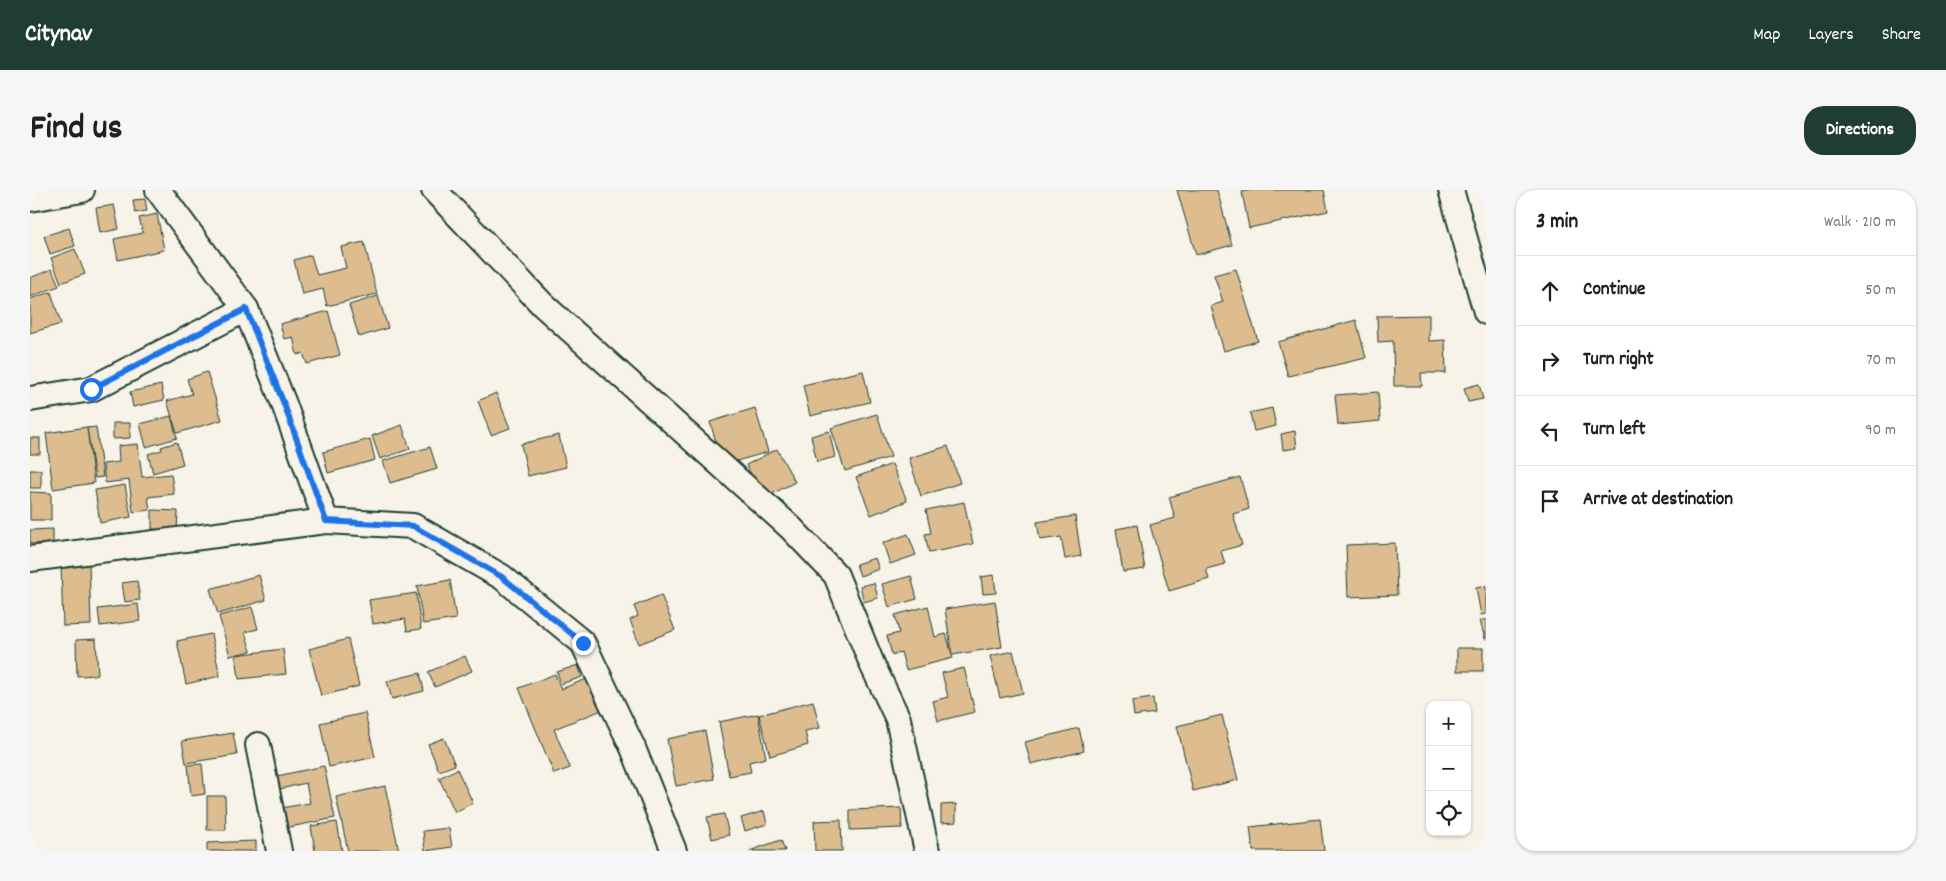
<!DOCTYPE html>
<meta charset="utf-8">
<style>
:root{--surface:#fff;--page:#f6f6f6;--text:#202124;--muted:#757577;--line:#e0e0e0;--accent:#1f3d34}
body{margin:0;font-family:Dekko,sans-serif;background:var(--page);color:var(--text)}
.controls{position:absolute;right:15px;bottom:15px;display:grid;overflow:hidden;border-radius:10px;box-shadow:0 1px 4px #0004}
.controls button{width:45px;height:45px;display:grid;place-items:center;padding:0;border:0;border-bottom:1px solid var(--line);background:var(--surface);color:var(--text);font:25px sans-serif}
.stop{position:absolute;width:15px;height:15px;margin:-11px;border:4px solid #1a73e8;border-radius:50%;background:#fff}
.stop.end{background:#1a73e8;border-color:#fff;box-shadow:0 1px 5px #0008}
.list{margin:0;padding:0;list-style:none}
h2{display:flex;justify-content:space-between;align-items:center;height:65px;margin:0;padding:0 20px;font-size:21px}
h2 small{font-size:16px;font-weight:400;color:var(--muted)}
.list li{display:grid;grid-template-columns:32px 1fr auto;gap:15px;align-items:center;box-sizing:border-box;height:70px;padding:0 20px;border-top:1px solid var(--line)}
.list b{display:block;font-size:19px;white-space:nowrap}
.list em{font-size:16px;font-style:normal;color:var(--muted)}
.icon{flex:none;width:28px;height:28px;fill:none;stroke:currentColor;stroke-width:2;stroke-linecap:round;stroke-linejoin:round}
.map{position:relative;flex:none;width:1456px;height:661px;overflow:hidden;border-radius:20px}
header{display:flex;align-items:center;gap:30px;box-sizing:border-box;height:70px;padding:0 25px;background:var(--accent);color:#fff}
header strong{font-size:24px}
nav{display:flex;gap:28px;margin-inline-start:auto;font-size:18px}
.intro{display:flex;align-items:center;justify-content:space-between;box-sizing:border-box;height:120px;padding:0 30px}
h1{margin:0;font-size:35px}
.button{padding:12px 22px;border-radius:20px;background:var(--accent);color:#fff;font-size:18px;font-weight:700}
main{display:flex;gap:30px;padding:0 30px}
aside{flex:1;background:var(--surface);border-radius:20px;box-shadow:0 1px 4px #0004}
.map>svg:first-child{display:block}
.building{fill:#ddbd8f;stroke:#1f3d34}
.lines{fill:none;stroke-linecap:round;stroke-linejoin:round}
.minor-casing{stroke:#1f3d34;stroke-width:28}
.minor{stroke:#f7f3e8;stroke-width:24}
.route{stroke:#1a73e8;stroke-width:6}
</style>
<header>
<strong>Citynav</strong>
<nav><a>Map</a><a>Layers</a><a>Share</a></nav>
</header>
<div class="intro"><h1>Find us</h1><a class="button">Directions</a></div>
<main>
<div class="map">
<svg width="1456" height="661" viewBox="0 0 1456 661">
<rect width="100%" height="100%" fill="#f7f3e8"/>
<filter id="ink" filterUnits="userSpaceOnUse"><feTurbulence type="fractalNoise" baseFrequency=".02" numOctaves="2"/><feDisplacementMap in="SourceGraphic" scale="10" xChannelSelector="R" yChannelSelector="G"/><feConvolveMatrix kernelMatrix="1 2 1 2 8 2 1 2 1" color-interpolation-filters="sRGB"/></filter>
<g filter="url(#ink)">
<g class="building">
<polygon points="1147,0 1187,0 1202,55 1166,65"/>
<polygon points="1222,0 1294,0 1298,21 1219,38 1212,2"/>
<polygon points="115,9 117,21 105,23 103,10"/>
<polygon points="84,15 89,39 70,43 66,18"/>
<polygon points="127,24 134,60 88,70 84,49 113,43 109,28"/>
<polygon points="39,38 45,56 20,64 14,46"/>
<polygon points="334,52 347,104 297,116 293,99 272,104 264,70 281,65 287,85 316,78 311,57"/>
<polygon points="45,59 55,84 31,93 21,68"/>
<polygon points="22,79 29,96 0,107 0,88"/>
<polygon points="1206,79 1228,151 1194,161 1181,116 1193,112 1184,85"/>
<polygon points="21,102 31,134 0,143 0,109"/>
<polygon points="348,106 358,138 329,147 319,115"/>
<polygon points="298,121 310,165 277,174 273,163 267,165 263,147 254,149 250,134"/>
<polygon points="1399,125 1399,151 1415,150 1416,183 1391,183 1392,196 1364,196 1363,151 1348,152 1347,126"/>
<polygon points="1326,130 1336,168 1258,186 1248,152"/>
<polygon points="833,181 840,212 780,226 773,195"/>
<polygon points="177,182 192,230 147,243 137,211 162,204 157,189"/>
<polygon points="1449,194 1453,209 1438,212 1434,198"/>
<polygon points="131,195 134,210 103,217 100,202"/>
<polygon points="1348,202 1350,231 1308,235 1305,205"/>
<polygon points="466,203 480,238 461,245 448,211"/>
<polygon points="725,218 738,262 693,275 680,232"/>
<polygon points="1242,218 1246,236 1224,241 1220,223"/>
<polygon points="847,224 861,267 815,281 801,238"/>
<polygon points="141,226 147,248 116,257 110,234"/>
<polygon points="83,233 100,233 100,248 83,249"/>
<polygon points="372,235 380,259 350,269 342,246"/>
<polygon points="57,237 64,293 23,299 16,243"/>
<polygon points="66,237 73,287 65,288 57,238"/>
<polygon points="799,241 805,267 787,272 781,246"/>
<polygon points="1265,241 1267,258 1253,260 1251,244"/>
<polygon points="529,245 536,277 498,286 491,254"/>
<rect x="0" y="248" width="10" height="16"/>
<polygon points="340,249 345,270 298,283 293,262"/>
<polygon points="147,252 153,274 123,283 118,264 132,260 131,257"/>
<polygon points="108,254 112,287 141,284 144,304 118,307 120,320 103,322 99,290 75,293 73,274 89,272 88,256"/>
<polygon points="918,256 930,293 891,306 879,268"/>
<polygon points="400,257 407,279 360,293 353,271"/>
<polygon points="747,259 765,292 734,308 716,275"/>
<polygon points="862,274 877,311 841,325 826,287"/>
<rect x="0" y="280" width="11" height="18"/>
<polygon points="1210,287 1219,319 1203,324 1212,355 1191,361 1195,374 1176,379 1179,389 1139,401 1120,335 1145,328 1139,307"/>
<polygon points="95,295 101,327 70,333 65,300"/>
<polygon points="0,302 21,303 21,330 0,330"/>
<polygon points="934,312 943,354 899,363 895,344 901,343 896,320"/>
<polygon points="122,320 148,321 147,340 122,339"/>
<polygon points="1045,326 1051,366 1035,369 1031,347 1010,350 1007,332"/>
<polygon points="1107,335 1115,379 1093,382 1086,339"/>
<polygon points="23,339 23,353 0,354 0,340"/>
<polygon points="878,344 886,365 860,374 853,353"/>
<polygon points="1365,353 1367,405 1318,407 1316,355"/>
<polygon points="845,368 849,379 830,386 826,374"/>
<polygon points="59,373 61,435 33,436 31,375"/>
<polygon points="229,385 236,410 188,424 180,399"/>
<polygon points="964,385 966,403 953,404 951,387"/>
<polygon points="881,386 887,409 859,417 852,394"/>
<polygon points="420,390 426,429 393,434 387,396"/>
<polygon points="107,391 110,410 95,412 92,393"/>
<polygon points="844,393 848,408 834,412 830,396"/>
<polygon points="1456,396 1456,424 1451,425 1446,398"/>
<polygon points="386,403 391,439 377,441 375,429 343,434 339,410"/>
<polygon points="631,405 645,440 609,454 600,430 608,426 604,416"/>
<polygon points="965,411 972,457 922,465 915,419"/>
<polygon points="108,414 110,431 70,436 68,419"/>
<polygon points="898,416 905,447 916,444 923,468 876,480 871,462 862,465 857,446 869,443 865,425"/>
<polygon points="222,417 228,439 215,442 221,461 200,466 189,426"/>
<polygon points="1456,429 1456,449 1455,449 1450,431"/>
<polygon points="181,444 190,486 156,494 147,451"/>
<polygon points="66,449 68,485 47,486 46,450"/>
<polygon points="318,449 329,496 291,506 279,459"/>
<rect x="1427" y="458" width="26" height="23"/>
<polygon points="253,459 256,484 209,489 206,465"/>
<polygon points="983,461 993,503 970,508 960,466"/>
<polygon points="435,466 442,481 405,497 398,482"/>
<polygon points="548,475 552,487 531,494 527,482"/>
<polygon points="934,478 945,522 908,531 903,511 918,507 912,483"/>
<polygon points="390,483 394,501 362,509 357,491"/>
<polygon points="525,484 531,499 559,488 572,520 524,539 540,578 524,584 489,498"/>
<polygon points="1123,508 1125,523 1104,526 1102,511"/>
<polygon points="783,511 790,538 775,541 778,555 740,566 729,525"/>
<polygon points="335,523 345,567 299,577 290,533"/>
<polygon points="728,524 736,568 719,572 721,582 699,586 689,532"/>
<polygon points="1192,525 1208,590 1163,601 1147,536"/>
<polygon points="1049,538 1054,561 1001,574 995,552"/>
<polygon points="675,541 684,589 646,596 637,549"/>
<polygon points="203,543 207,565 156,573 152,551"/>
<polygon points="414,548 425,575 409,581 398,554"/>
<polygon points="172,574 175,604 161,606 158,575"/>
<polygon points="294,576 305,628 255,638 251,618 280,613 276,593 250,599 247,586"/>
<polygon points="427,579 443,613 425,622 409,588"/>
<polygon points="355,596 369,661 318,661 306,607"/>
<polygon points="177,606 195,606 196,640 177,640"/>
<polygon points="926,614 926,632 911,633 911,615"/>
<polygon points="871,618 872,638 820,640 820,620"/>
<polygon points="734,621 737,634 715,641 711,628"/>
<polygon points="694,624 699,645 682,649 677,627"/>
<polygon points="1290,629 1294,661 1223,661 1220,637"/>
<polygon points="811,630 812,661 785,661 784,631"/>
<polygon points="307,632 312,661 285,661 281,636"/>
<polygon points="419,638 422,657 395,661 393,641"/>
<polygon points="751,650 755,661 719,661"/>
<polygon points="226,651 226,661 177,661 177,653"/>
</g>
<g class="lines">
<g class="minor-casing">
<g id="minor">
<polyline points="128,0 216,119 254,214 296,331 383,336 472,387 553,453 603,558 644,661"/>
<polyline points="404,0 513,115 760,337 806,385 842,474 868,529 897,661"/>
<polyline points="1421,0 1456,122"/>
<polyline points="0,9 52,0"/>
<polyline points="0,209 61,199 216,119"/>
<polyline points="0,369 296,331"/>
<polyline points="228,555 249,661"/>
</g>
</g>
<use href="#minor" class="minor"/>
</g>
</g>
<g class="lines" filter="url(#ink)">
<polyline class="route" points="61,199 216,119 254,214 296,331 383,336 472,387 553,453"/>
</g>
</svg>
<div class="controls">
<button>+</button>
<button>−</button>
<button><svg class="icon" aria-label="locate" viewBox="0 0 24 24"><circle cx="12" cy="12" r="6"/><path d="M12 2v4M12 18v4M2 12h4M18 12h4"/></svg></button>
</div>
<div class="stop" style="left:61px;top:199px"></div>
<div class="stop end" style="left:553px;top:453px"></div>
</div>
<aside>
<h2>3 min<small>Walk · 210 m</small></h2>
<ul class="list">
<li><svg class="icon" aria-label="ahead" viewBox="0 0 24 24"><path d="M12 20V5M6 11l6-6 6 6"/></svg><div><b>Continue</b></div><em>50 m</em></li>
<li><svg class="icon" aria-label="right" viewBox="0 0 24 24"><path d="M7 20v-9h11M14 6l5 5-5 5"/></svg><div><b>Turn right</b></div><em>70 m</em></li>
<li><svg class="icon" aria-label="left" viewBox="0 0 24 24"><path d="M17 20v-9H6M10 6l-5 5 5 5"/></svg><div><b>Turn left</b></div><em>90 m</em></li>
<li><svg class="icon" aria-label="arrive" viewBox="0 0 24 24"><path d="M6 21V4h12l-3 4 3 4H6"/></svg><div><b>Arrive at destination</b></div></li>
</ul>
</aside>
</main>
